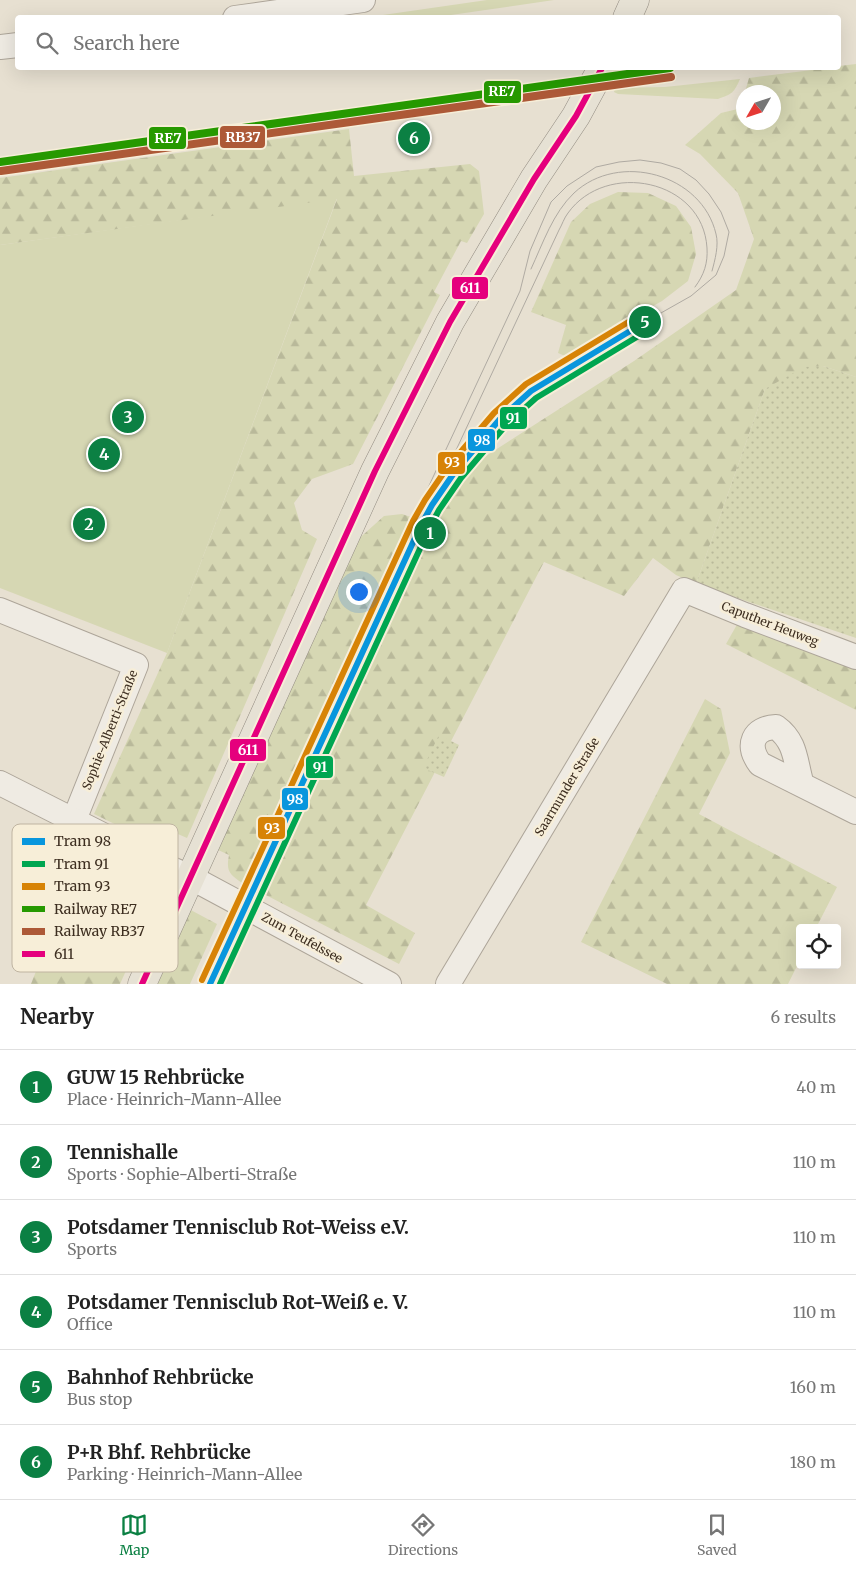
<!DOCTYPE html>
<meta charset="utf-8">
<style>
:root{--surface:#fff;--page:#f2f2f2;--text:#222;--muted:#767676;--line:#e0e0e0;--accent:#0b8043}
body{margin:0;font-family:Merriweather,serif;background:var(--page);color:var(--text)}
.controls{position:absolute;right:15px;bottom:15px;display:grid;overflow:hidden;border-radius:5px;box-shadow:0 5px 20px #0002}
.controls button{width:45px;height:45px;display:grid;place-items:center;padding:0;border:0;border-bottom:1px solid var(--line);background:var(--surface);color:var(--text);font:25px sans-serif}
.compass{position:absolute;left:736px;top:85px;width:45px;height:45px;border-radius:50%;background:var(--surface);box-shadow:0 5px 20px #0002;rotate:231deg}
.you{position:absolute;left:358px;top:591px;width:18px;height:18px;margin:-12px;border:4px solid #fff;border-radius:50%;background:#1a73e8;box-shadow:0 0 0 8px #1a73e833}
.badge{display:grid;place-items:center;width:32px;height:32px;border-radius:50%;background:var(--accent);color:#fff;font-size:16px;font-weight:700}
.pin{position:absolute;translate:-50% -50%;border:2px solid #fff;box-shadow:0 1px 5px #0006}
.list{margin:0;padding:0;list-style:none}
h2{display:flex;justify-content:space-between;align-items:center;height:65px;margin:0;padding:0 20px;font-size:21px}
h2 small{font-size:16px;font-weight:400;color:var(--muted)}
.list li{display:grid;grid-template-columns:32px 1fr auto;gap:15px;align-items:center;box-sizing:border-box;height:75px;padding:0 20px;border-top:1px solid var(--line)}
.list b{display:block;font-size:19px;white-space:nowrap}
.list p{margin:0;font-size:16px;white-space:nowrap;color:var(--muted)}
.list em{font-size:16px;font-style:normal;color:var(--muted)}
.icon{flex:none;width:28px;height:28px;fill:none;stroke:currentColor;stroke-width:2;stroke-linecap:round;stroke-linejoin:round}
.map{position:relative;flex:none;width:856px;height:984px;overflow:hidden}
.search{position:absolute;background:var(--surface);box-shadow:0 5px 20px #0002;left:15px;right:15px;top:15px;height:55px;display:flex;align-items:center;gap:12px;box-sizing:border-box;padding:0 18px;border-radius:5px;color:var(--muted);font-size:19px}
.sheet{height:515px;background:var(--surface)}
nav{display:flex;justify-content:space-around;align-items:center;box-sizing:border-box;height:70px;border-top:1px solid var(--line);background:var(--surface);font-size:14px;color:var(--muted)}
nav a{display:grid;justify-items:center;gap:2px}
nav .on{color:var(--accent)}
.map>svg:first-child{display:block}
.grass{fill:#d6d7b3}
.forest{fill:url(#forest-firs)}
.park{fill:url(#park-dots)}
.lines{fill:none;stroke-linecap:round;stroke-linejoin:round}
.minor-casing{stroke:#ada599;stroke-width:26}
.major-casing{stroke:#928b80;stroke-width:29}
.minor{stroke:#efebe3;stroke-width:24}
.major{stroke:#e6e1d4;stroke-width:28}
.tram{stroke:#afaaa2;stroke-width:1}
.bus-1-casing{stroke:#f7eed8;stroke-width:10}
.bus-1{stroke:#e5007d;stroke-width:6}
.rail-1-casing{stroke:#f7eed8;stroke-width:11}
.rail-2-casing{stroke:#f7eed8;stroke-width:11}
.rail-1{stroke:#269900;stroke-width:8}
.rail-2{stroke:#ad5937;stroke-width:8}
.tram-1-casing{stroke:#f7eed8;stroke-width:10}
.tram-2-casing{stroke:#f7eed8;stroke-width:10}
.tram-3-casing{stroke:#f7eed8;stroke-width:10}
.tram-1{stroke:#0896dd;stroke-width:6}
.tram-2{stroke:#00a651;stroke-width:6}
.tram-3{stroke:#d78306;stroke-width:6}
.labels{text-anchor:middle;stroke-width:5;stroke-linejoin:round;paint-order:stroke}
.street-label{font-size:12px;fill:#3d2e20;stroke:#f7eed8}
.key{fill:#f7eed8;stroke:#bfb4a1;stroke-width:1}
.key-label{font-size:14px;fill:#3d2e20}
.line-badge{stroke:#f7eed8;stroke-width:2}
.badge-label{font-size:14px;text-anchor:middle;font-weight:bold;fill:#fff}
</style>
<div class="map">
<svg width="856" height="984" viewBox="0 0 856 984">
<defs>
<pattern id="forest-firs" width="22" height="20" patternUnits="userSpaceOnUse" patternTransform="scale(1.25)"><rect width="22" height="20" fill="#d6d7b3"/><path d="M5 1l3.5 6h-7zM16 11l3.5 6h-7z" fill="#b9b99a"/></pattern>
<pattern id="park-dots" width="8" height="8" patternUnits="userSpaceOnUse" patternTransform="scale(1.25)"><rect width="8" height="8" fill="#d6d7b3"/><path d="M2 2h.1M6 6h.1" fill="none" stroke="#b9b99a" stroke-width="1.8" stroke-linecap="round"/></pattern>
</defs>
<rect width="100%" height="100%" fill="#e7e0d1"/>
<g class="grass">
<polygon points="487,0 554,0 437,17 369,17"/>
<path d="M740 79C734 93 732 94 718 99L618 94 614 92 615 88 665 87Z"/>
<polygon points="337,198 167,653 0,588 0,245"/>
</g>
<g class="forest">
<polygon points="856,64 856,377 823,366 765,389 696,584 676,575 653,558 624,596 544,562 366,905 415,933 399,964 260,892 460,475 489,454 634,361 736,290 754,239 738,193 700,154 685,145 721,113 742,108 743,101 744,122 774,122 774,92 745,92 749,78 828,68 838,68 839,66"/>
<polygon points="349,129 354,176 470,164 479,171 484,214 467,243 461,241 434,292 440,295 353,464 312,479 294,503 302,530 317,539 187,838 171,831 162,847 94,814 167,653 337,199 0,245 0,178"/>
<polygon points="618,192 648,193 676,206 691,227 696,254 688,281 662,301 565,356 558,353 566,325 531,312 571,222 590,204"/>
<path d="M402 514 411 517 242 883C229 874 226 871 229 855L216 849 354 543 384 516Z"/>
<polygon points="739,621 856,664 856,710 726,644"/>
<polygon points="705,699 721,709 730,753 699,814 837,887 816,928 800,928 800,960 788,984 667,984 581,942"/>
<polygon points="86,844 156,881 161,893 120,984 31,984"/>
<polygon points="187,908 217,924 190,984 154,984"/>
</g>
<g class="park">
<polygon points="823,366 856,377 856,638 696,584 765,389 804,367"/>
<polygon points="439,735 459,745 444,777 423,768"/>
</g>
<g class="lines">
<g class="minor-casing">
<g id="minor">
<polyline points="235,18 363,0"/>
<polyline points="0,47 18,45"/>
<polyline points="0,610 136,665 74,820"/>
<polyline points="0,783 160,864 190,877 389,984"/>
<path d="M802 785C795 763 797 742 776 727 753 728 746 745 760 764L856 812"/>
<polyline points="448,984 684,590 745,615 856,657"/>
</g>
</g>
<g class="major-casing">
<g id="major">
<polyline points="627,18 635,0"/>
<polyline points="142,984 375,471 450,322 534,179 576,116 602,68"/>
</g>
</g>
<use href="#minor" class="minor"/>
<use href="#major" class="major"/>
<g class="tram">
<path d="M531 269C543 243 553 213 574 193 619 151 702 174 716 234 719 245 715 260 712 271"/>
<polyline points="427,490 520,291 530,251 551,202 567,186 596,167 619,162 640,160 661,163 680,169 696,180 709,194 721,212 729,232 724,256 716,275 691,296 645,322"/>
<path d="M421 525 559 230C562 225 564 218 568 213 606 160 703 179 707 248 708 263 704 275 695 287"/>
</g>
<g class="bus-1-casing">
<polyline id="bus-1" points="142,984 375,471 450,322 534,179 576,116 602,68"/>
</g>
<use href="#bus-1" class="bus-1"/>
<g class="rail-1-casing">
<polyline id="rail-1" points="0,162 670,68"/>
</g>
<g class="rail-2-casing">
<polyline id="rail-2" points="1,171 671,77"/>
</g>
<use href="#rail-1" class="rail-1"/>
<use href="#rail-2" class="rail-2"/>
<g class="tram-1-casing">
<polyline id="tram-1" points="210,984 421,525 432,505 454,473 500,419 531,391 645,322"/>
</g>
<g class="tram-2-casing">
<polyline id="tram-2" points="220,984 429,529 439,510 461,478 506,425 536,398 650,329"/>
</g>
<g class="tram-3-casing">
<polyline id="tram-3" points="202,980 413,521 425,500 447,468 494,413 526,384 640,315"/>
</g>
<use href="#tram-1" class="tram-1"/>
<use href="#tram-2" class="tram-2"/>
<use href="#tram-3" class="tram-3"/>
</g>
<g class="labels">
<g class="street-label">
<text transform="translate(770 624) rotate(21)" y="4">Caputher Heuweg</text>
<text transform="translate(110 730) rotate(-68)" y="4">Sophie-Alberti-Straße</text>
<text transform="translate(567 787) rotate(-59)" y="4">Saarmunder Straße</text>
<text transform="translate(302 938) rotate(29)" y="4">Zum Teufelssee</text>
</g>
</g>
<rect x="12" y="824" width="166" height="148" rx="8" class="key"/>
<rect x="22" y="838" width="23" height="7" fill="#0896dd"/>
<rect x="22" y="861" width="23" height="6" fill="#00a651"/>
<rect x="22" y="883" width="23" height="7" fill="#d78306"/>
<rect x="22" y="906" width="23" height="6" fill="#269900"/>
<rect x="22" y="928" width="23" height="7" fill="#ad5937"/>
<rect x="22" y="951" width="23" height="6" fill="#e5007d"/>
<g class="key-label">
<text x="54" y="846">Tram 98</text>
<text x="54" y="869">Tram 91</text>
<text x="54" y="891">Tram 93</text>
<text x="54" y="914">Railway RE7</text>
<text x="54" y="936">Railway RB37</text>
<text x="54" y="959">611</text>
</g>
<g class="line-badge">
<rect x="483" y="80" width="39" height="24" rx="5" fill="#269900"/>
<rect x="219" y="125" width="47" height="24" rx="5" fill="#ad5937"/>
<rect x="148" y="126" width="39" height="24" rx="5" fill="#269900"/>
<rect x="451" y="276" width="38" height="24" rx="5" fill="#e5007d"/>
<rect x="499" y="406" width="29" height="24" rx="5" fill="#00a651"/>
<rect x="467" y="428" width="29" height="24" rx="5" fill="#0896dd"/>
<rect x="437" y="451" width="29" height="24" rx="5" fill="#d78306"/>
<rect x="229" y="738" width="38" height="24" rx="5" fill="#e5007d"/>
<rect x="305" y="755" width="29" height="24" rx="5" fill="#00a651"/>
<rect x="281" y="787" width="28" height="24" rx="5" fill="#0896dd"/>
<rect x="257" y="816" width="29" height="24" rx="5" fill="#d78306"/>
</g>
<g class="badge-label">
<text x="502" y="96">RE7</text>
<text x="243" y="142">RB37</text>
<text x="168" y="143">RE7</text>
<text x="470" y="293">611</text>
<text x="513" y="423">91</text>
<text x="482" y="445">98</text>
<text x="452" y="467">93</text>
<text x="248" y="755">611</text>
<text x="320" y="772">91</text>
<text x="295" y="804">98</text>
<text x="272" y="833">93</text>
</g>
</svg>
<div class="controls">
<button><svg class="icon" aria-label="locate" viewBox="0 0 24 24"><circle cx="12" cy="12" r="6"/><path d="M12 2v4M12 18v4M2 12h4M18 12h4"/></svg></button>
</div>
<svg class="compass" viewBox="-18 -18 36 36"><path d="M0-13l5 13h-10z" fill="#e53935"/><path d="M0 13l5-13h-10z" fill="#767676"/></svg>
<div class="you"></div>
<div class="pin badge" style="left:430px;top:533px">1</div>
<div class="pin badge" style="left:89px;top:524px">2</div>
<div class="pin badge" style="left:128px;top:417px">3</div>
<div class="pin badge" style="left:104px;top:454px">4</div>
<div class="pin badge" style="left:645px;top:322px">5</div>
<div class="pin badge" style="left:414px;top:138px">6</div>
<div class="search"><svg class="icon" aria-label="search" viewBox="0 0 24 24"><circle cx="10" cy="10" r="6"/><path d="M15 15l6 6"/></svg>Search here</div>
</div>
<section class="sheet">
<h2>Nearby<small>6 results</small></h2>
<ul class="list">
<li><span class="badge">1</span><div><b>GUW 15 Rehbrücke</b><p>Place · Heinrich-Mann-Allee</p></div><em>40 m</em></li>
<li><span class="badge">2</span><div><b>Tennishalle</b><p>Sports · Sophie-Alberti-Straße</p></div><em>110 m</em></li>
<li><span class="badge">3</span><div><b>Potsdamer Tennisclub Rot-Weiss e.V.</b><p>Sports</p></div><em>110 m</em></li>
<li><span class="badge">4</span><div><b>Potsdamer Tennisclub Rot-Weiß e. V.</b><p>Office</p></div><em>110 m</em></li>
<li><span class="badge">5</span><div><b>Bahnhof Rehbrücke</b><p>Bus stop</p></div><em>160 m</em></li>
<li><span class="badge">6</span><div><b>P+R Bhf. Rehbrücke</b><p>Parking · Heinrich-Mann-Allee</p></div><em>180 m</em></li>
</ul>
</section>
<nav>
<a class="on"><svg class="icon" aria-label="map" viewBox="0 0 24 24"><path d="M3 6l6-2 6 2 6-2v14l-6 2-6-2-6 2zM9 4v14M15 6v14"/></svg>Map</a>
<a><svg class="icon" aria-label="directions" viewBox="0 0 24 24"><path d="M12 3l9 9-9 9-9-9zM9 14v-3h6M13 9l2 2-2 2"/></svg>Directions</a>
<a><svg class="icon" aria-label="saved" viewBox="0 0 24 24"><path d="M7 4h10v16l-5-4-5 4z"/></svg>Saved</a>
</nav>
